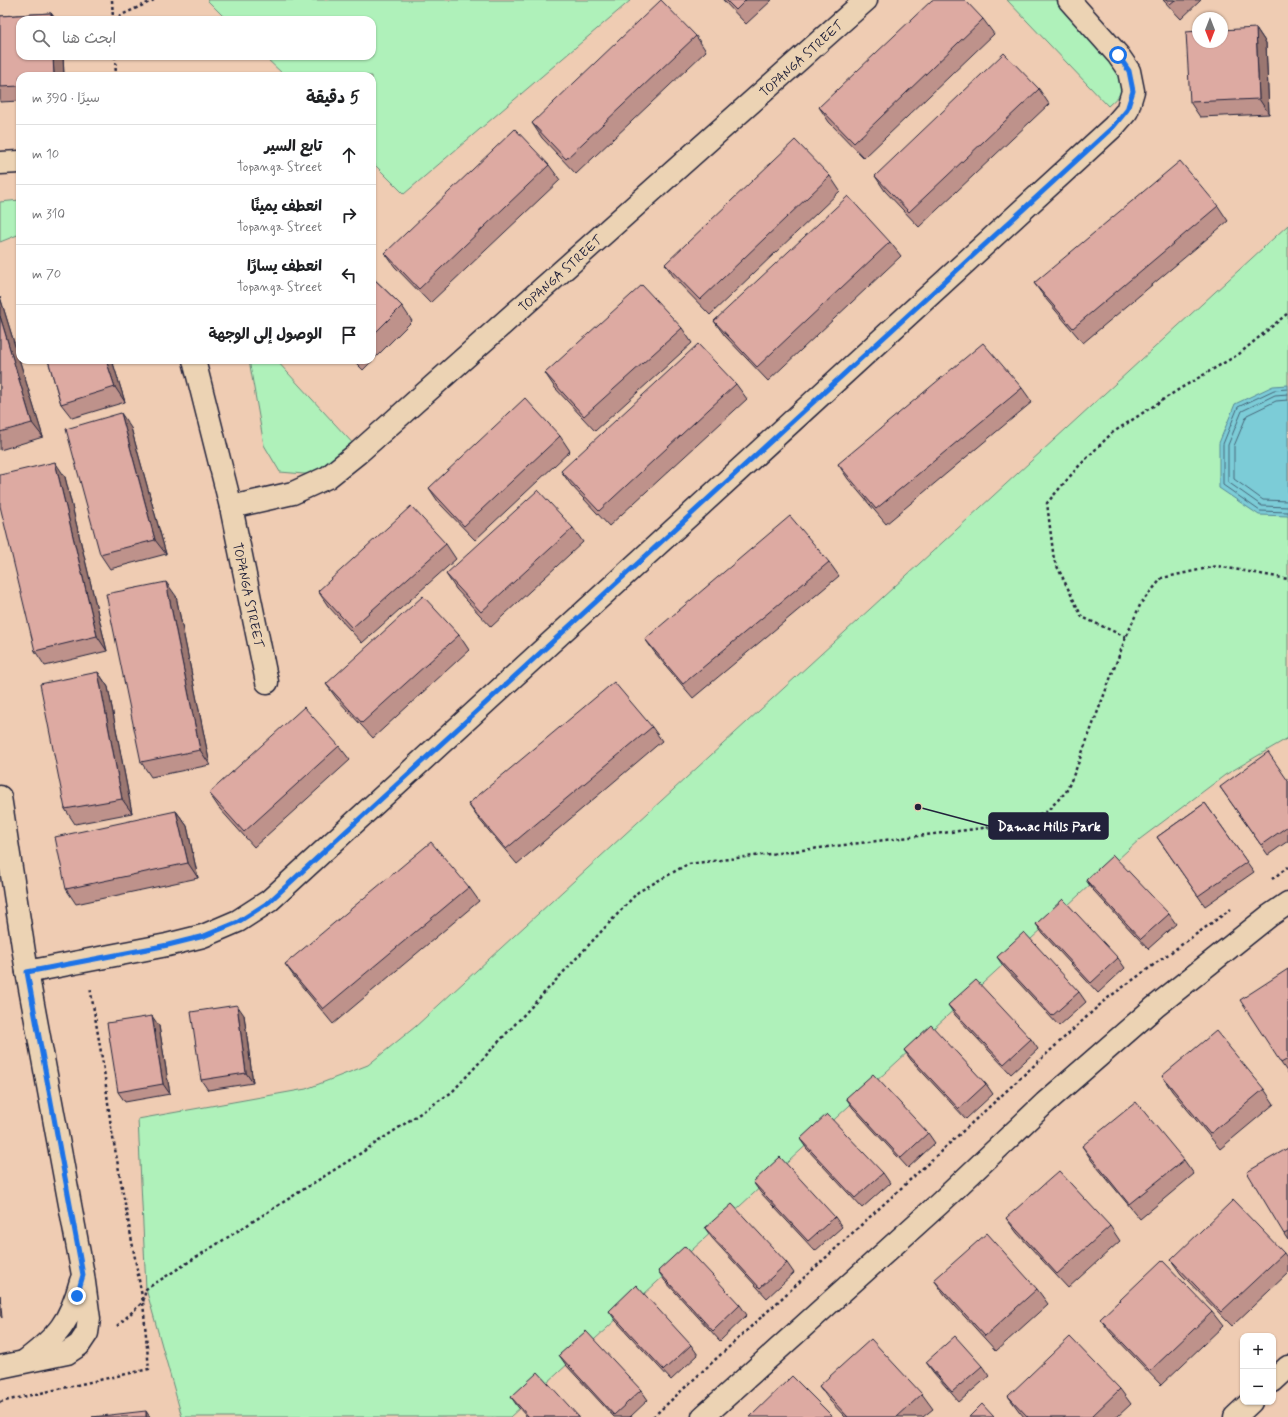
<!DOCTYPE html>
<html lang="ar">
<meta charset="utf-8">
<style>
:root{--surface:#fff;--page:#f6f6f6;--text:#202124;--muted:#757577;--line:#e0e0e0}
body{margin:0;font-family:Mynerve,"Playpen Sans Arabic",sans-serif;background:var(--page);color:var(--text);direction:rtl}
.controls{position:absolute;right:12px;bottom:12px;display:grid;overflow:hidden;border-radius:8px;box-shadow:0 1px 3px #0004}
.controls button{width:36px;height:36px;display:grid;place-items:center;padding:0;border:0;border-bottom:1px solid var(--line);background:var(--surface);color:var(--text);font:20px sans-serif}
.compass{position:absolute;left:1192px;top:12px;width:36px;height:36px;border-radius:50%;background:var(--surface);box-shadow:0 1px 3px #0004;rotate:180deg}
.stop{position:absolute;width:12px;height:12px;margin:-9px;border:3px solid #1a73e8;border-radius:50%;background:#fff}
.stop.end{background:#1a73e8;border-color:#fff;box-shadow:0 1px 4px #0008}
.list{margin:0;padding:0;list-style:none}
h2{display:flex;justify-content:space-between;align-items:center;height:52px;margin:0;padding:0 16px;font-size:17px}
h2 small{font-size:13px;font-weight:400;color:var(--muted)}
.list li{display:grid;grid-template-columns:26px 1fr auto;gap:12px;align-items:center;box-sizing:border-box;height:60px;padding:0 16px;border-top:1px solid var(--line)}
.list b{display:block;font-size:15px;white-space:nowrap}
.list p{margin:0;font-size:13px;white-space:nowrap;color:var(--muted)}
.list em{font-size:13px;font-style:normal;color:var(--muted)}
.icon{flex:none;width:22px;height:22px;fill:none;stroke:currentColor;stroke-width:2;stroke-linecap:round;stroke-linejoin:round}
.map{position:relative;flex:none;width:1288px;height:1417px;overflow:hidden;direction:ltr}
.search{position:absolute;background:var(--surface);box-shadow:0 1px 3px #0004;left:16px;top:16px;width:360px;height:44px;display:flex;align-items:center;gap:10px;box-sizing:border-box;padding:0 14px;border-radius:12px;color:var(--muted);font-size:15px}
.panel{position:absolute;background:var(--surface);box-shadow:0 1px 3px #0004;left:16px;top:72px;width:360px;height:292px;border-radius:12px;direction:rtl}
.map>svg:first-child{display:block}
.green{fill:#aff1ba;stroke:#688a7a}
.water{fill:#7cccd7;stroke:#588899}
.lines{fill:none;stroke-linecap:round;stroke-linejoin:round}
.shore{stroke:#466679;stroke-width:1}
.street-casing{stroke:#22223b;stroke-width:25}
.path{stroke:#22223b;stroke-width:2.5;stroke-dasharray:3 3;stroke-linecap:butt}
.street{stroke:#ecd3b4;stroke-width:22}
.wall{fill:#be928b;stroke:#22223b}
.shaded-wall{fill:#9b7771;stroke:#22223b}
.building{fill:#ddaaa2;stroke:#22223b}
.route{stroke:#1a73e8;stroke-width:5}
.labels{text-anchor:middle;stroke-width:3.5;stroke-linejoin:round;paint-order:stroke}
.street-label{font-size:13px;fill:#22223b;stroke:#ecd3b4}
.leader{fill:none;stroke:#22223b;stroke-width:1.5}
.callout-dot{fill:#22223b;stroke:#ecd3b4;stroke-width:1.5}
.callout{fill:#22223b;stroke:#22223b;stroke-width:1.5}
.callout-label{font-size:14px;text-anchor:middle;font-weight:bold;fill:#fff}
</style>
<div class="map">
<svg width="1288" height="1417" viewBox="0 0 1288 1417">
<rect width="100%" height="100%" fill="#efccb3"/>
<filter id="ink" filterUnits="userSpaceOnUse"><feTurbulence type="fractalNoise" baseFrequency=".025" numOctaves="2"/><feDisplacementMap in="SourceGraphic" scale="8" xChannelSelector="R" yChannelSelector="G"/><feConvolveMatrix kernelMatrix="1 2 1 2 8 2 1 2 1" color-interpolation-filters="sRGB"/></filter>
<g filter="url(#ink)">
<g class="green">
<polygon points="207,0 631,0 404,194 372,162 372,76 285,76 264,56 372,56 372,20 227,20"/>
<polygon points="1007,0 1064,0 1137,79 1108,106"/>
<polygon points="20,200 20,234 0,242 0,202"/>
<polygon points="1288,225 1288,738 1225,775 1140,839 510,1417 182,1417 146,1289 138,1119 306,1089 368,1065 415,1027"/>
<polygon points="249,360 276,360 357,448 316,475 280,472 264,445"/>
</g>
<polygon class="water" points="1288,385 1288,516 1259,515 1219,488 1219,443 1235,404 1273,386"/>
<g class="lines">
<g class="shore">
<polyline points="1288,389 1274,390 1238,407 1223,444 1223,485 1260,511 1288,512"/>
<polyline points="1288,394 1275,395 1242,411 1228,445 1228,482 1262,506 1288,507"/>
<polyline points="1288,400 1276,401 1247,415 1234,446 1234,479 1263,500 1288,501"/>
</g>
<g class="street-casing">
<g id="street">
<polyline points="0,163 20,162"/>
<polyline points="194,360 231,507 267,682"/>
<polyline points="231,507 293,493 328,477 358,453 866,0"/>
<polyline points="0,797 27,972 83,1275 89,1319 87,1333 79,1345 67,1353 0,1367"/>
<polyline points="27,972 167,945 203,936 238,921 269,901 1114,126 1127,111 1133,91 1129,71 1118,55 1069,0"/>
<path d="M25 1361C58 1336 70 1322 81 1281"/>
<polyline points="1273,1381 1288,1367"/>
<polyline points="703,1417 940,1203 1045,1103 1155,1007 1269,916 1288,903"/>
<polyline points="1235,1417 1251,1402"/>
</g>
</g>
<g class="path">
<polyline points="112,0 113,19"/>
<polyline points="113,19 154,0"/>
<polyline points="115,56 116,76"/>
<polyline points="1126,637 1082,617 1054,560 1047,503 1078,467 1112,433 1181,388 1239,354 1288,313"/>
<polyline points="1272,879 1288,867"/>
<polyline points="117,1326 143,1302 146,1289 361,1153 452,1092 638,892 688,864 1008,825 1046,812 1066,792 1076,769 1126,637 1141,603 1162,578 1217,566 1288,579"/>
<polyline points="0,1402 149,1369 143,1302 111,1127 104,1070 90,987"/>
<polyline points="653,1417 1105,1000 1231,909"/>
</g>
<use href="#street" class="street"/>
</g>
<g class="wall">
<polygon points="723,0 772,0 746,24"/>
<polygon points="1163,0 1201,0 1181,19"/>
<polygon points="51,13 56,20 20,20 63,56 64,76 20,76 20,101 0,102 0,16"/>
<polygon points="983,19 994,34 864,158 829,122 819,107"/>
<polygon points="1256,28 1266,43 1269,114 1200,117 1190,102"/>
<polygon points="696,36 706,51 576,174 542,138 532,123"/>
<polygon points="1039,89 1049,104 919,227 885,191 875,176"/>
<polygon points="549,165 560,180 430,303 395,267 385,253"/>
<polygon points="830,176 840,191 710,315 675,279 665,264"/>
<polygon points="1218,206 1228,221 1083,343 1045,298 1034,283"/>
<polygon points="890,242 901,256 768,381 725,336 714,321"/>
<polygon points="372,277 402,306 412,321 363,370 353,360 372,360"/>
<polygon points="0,297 43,437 0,450"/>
<polygon points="682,328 692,343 595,431 555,388 545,373"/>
<polygon points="48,360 112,360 125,402 72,418 61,404"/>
<polygon points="736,384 747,399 609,526 571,485 561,471"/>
<polygon points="1022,388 1032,402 886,524 848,479 838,464"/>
<polygon points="131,428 166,554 110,569 100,554"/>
<polygon points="560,436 570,451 475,540 439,503 429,488"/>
<polygon points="65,477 107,651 45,666 35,651"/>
<polygon points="573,528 583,542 491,627 456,589 446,574"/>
<polygon points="446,544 456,559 362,643 328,606 318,591"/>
<polygon points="829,562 839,576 693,698 655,653 645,639"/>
<polygon points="176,596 210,765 151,777 141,762"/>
<polygon points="459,635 469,650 373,738 337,699 326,684"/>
<polygon points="98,672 108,687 132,813 75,824 65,809"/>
<polygon points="652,727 662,741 517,864 478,818 468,804"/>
<polygon points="339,746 350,760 254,847 219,808 209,793"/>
<polygon points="1288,781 1288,841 1268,855 1220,787"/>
<polygon points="1205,803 1254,872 1205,906 1157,837"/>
<polygon points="176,811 187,826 198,878 76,904 66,889"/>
<polygon points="1086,880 1169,914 1176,924 1148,949 1093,890"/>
<polygon points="469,887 479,901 333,1024 295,978 285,964"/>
<polygon points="1036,924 1118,958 1125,968 1098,993 1043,934"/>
<polygon points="997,957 1079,992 1086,1002 1059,1026 1004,967"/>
<polygon points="1288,969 1288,1073 1281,1063"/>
<polygon points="948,1005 1031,1039 1038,1049 1011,1074 955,1015"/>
<polygon points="244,1015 253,1083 208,1090 201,1080"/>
<polygon points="159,1026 170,1094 125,1102 118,1092"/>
<polygon points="904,1050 986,1084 993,1094 966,1119 911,1060"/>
<polygon points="1162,1076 1264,1089 1274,1104 1220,1149 1172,1091"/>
<polygon points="846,1098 928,1133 935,1143 908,1168 853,1108"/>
<polygon points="800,1139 883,1173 890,1183 862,1208 807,1149"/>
<polygon points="1082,1146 1184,1160 1194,1174 1140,1219 1092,1161"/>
<polygon points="1288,1148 1288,1240 1284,1234"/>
<polygon points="753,1182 835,1217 842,1227 815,1251 760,1192"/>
<polygon points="1006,1218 1110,1226 1120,1241 1068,1288 1017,1233"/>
<polygon points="705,1228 787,1263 794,1273 767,1298 712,1238"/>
<polygon points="1284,1253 1288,1259 1288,1273 1232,1326 1181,1274 1171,1260"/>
<polygon points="658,1271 740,1305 747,1315 720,1341 665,1281"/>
<polygon points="934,1280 1037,1289 1048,1304 996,1351 945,1295"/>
<polygon points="609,1311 691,1345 698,1355 671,1380 616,1321"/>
<polygon points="1212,1312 1223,1326 1161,1385 1111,1333 1100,1319"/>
<polygon points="559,1355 641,1390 648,1400 630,1417 614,1417 566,1365"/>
<polygon points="926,1362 982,1366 989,1376 959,1402 933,1372"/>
<polygon points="819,1386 922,1394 933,1409 923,1417 845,1417 830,1401"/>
<polygon points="1120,1389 1131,1404 1117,1417 1024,1417 1019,1411 1008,1396"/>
<polygon points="511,1397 579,1417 527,1417 518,1407"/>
</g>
<g class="shaded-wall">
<polygon points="51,13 56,20 51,20"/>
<polygon points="1256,28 1266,43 1269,114 1259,99"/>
<polygon points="53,56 63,56 64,76 54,76"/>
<polygon points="0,297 43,437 32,423 0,316"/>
<polygon points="106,360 112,360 125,402 115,387"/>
<polygon points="121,413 131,428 166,554 155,540"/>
<polygon points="55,462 65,477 107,651 97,636"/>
<polygon points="166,582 176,596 210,765 200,750"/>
<polygon points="98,672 108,687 132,813 122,799"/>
<polygon points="176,811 187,826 198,878 188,863"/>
<polygon points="237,1005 244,1015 253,1083 246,1073"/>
<polygon points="152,1016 159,1026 170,1094 163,1084"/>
<polygon points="0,1295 2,1318 0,1315"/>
<polygon points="146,1411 150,1417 146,1417"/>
</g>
<g class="building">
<polygon points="661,0 696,36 566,159 532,123"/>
<polygon points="726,0 746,0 736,10"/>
<polygon points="932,0 965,0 983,19 854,143 819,107"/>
<polygon points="1167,0 1175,0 1170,4"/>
<polygon points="51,13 51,20 20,20 20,56 53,56 54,76 20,76 20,86 0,87 0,16"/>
<polygon points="1256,28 1259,99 1190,102 1186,32 1198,31 1198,42 1222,42 1222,30"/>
<polygon points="1004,53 1039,89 909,212 875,176"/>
<polygon points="515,129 549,165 419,289 385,253"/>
<polygon points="795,140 830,176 700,300 665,264"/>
<polygon points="1180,161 1218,206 1073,328 1034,283"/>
<polygon points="848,196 890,242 757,367 714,321"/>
<polygon points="372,277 402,306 372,336"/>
<polygon points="642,285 682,328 584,416 545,373"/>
<polygon points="0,316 32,423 0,432"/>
<polygon points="983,343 1022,388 876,509 838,464"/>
<polygon points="698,344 736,384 599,511 561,471"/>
<polygon points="48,360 106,360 115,387 61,404"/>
<polygon points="525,398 560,436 464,526 429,488"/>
<polygon points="121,413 155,540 100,554 66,429"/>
<polygon points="55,462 97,636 35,651 0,506 0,475"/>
<polygon points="538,490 573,528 481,612 446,574"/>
<polygon points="411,506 446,544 352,628 318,591"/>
<polygon points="790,516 829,562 683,684 645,639"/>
<polygon points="166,582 200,750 141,762 106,594"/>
<polygon points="423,596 459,635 362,723 326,684"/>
<polygon points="98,672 122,799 65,809 40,684"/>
<polygon points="614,682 652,727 506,849 468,804"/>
<polygon points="304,707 339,746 244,832 209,793"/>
<polygon points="1268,752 1288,781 1288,826 1261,845 1220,787"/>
<polygon points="1205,803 1247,862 1198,896 1157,837"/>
<polygon points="176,811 188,863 66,889 55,837"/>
<polygon points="431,842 469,887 323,1009 285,964"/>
<polygon points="1113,855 1169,914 1141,939 1086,880"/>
<polygon points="1063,899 1118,958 1091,983 1036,924"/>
<polygon points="1024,932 1079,992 1052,1016 997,957"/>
<polygon points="1288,969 1288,1059 1281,1063 1240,1000"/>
<polygon points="976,980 1031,1039 1004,1064 948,1005"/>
<polygon points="237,1005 246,1073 201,1080 191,1012"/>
<polygon points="152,1016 163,1084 118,1092 107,1023"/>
<polygon points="931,1025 986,1084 959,1109 904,1050"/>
<polygon points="1216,1031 1264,1089 1210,1134 1162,1076"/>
<polygon points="873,1074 928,1133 901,1158 846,1098"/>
<polygon points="1136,1102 1184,1160 1129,1204 1082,1146"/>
<polygon points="827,1114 883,1173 855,1198 800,1139"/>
<polygon points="1288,1148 1288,1232 1284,1234 1247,1172"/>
<polygon points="780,1157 835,1217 808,1241 753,1182"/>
<polygon points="1059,1171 1110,1226 1057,1274 1006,1218"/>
<polygon points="1233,1200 1284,1253 1221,1312 1171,1260"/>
<polygon points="732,1204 787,1263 760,1288 705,1228"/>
<polygon points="987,1233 1037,1289 985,1336 934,1280"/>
<polygon points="685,1246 740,1305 713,1331 658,1271"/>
<polygon points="1162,1260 1212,1312 1150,1371 1100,1319"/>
<polygon points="636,1285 691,1345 664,1370 609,1311"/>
<polygon points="586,1331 641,1390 614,1415 559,1355"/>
<polygon points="955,1336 982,1366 952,1392 926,1362"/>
<polygon points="1070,1337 1120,1389 1091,1417 1028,1417 1008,1396"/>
<polygon points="871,1339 922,1394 897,1417 848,1417 819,1386"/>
<polygon points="538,1372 579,1417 529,1417 511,1397"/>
<polygon points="792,1376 833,1417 750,1417"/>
<polygon points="982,1404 994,1417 969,1417"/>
<polygon points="146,1411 146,1417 92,1417"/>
</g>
</g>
<g class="lines" filter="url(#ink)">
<polyline class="route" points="77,1296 83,1275 27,972 168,945 204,936 238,922 269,902 1114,126 1127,110 1133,91 1129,71 1118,55"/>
</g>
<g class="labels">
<g class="street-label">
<text transform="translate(801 58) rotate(-42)" y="5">TOPANGA STREET</text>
<text transform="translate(560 273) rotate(-42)" y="5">TOPANGA STREET</text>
<text transform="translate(249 595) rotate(78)" y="5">TOPANGA STREET</text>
</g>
</g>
<path class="leader" d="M918 807L989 826"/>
<circle class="callout-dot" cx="918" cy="807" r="4"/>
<rect class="callout" x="989" y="813" width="119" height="26" rx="4"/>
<g class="callout-label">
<text x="1049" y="831">Damac Hills Park</text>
</g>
</svg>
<div class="controls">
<button>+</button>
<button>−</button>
</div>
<svg class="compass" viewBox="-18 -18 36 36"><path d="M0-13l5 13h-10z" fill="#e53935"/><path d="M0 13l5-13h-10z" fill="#757577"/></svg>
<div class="stop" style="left:1118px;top:55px"></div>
<div class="stop end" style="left:77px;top:1296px"></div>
<div class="search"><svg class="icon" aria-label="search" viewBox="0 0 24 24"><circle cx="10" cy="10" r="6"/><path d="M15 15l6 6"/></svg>ابحث هنا</div>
<section class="panel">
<h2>5 دقيقة<small>سيرًا · 390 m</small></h2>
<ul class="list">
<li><svg class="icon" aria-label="ahead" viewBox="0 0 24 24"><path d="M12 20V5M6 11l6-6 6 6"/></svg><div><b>تابع السير</b><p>Topanga Street</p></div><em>10 m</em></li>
<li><svg class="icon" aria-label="right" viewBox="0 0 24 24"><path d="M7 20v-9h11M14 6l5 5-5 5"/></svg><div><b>انعطف يمينًا</b><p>Topanga Street</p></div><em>310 m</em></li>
<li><svg class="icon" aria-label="left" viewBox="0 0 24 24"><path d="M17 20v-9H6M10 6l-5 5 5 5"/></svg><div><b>انعطف يسارًا</b><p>Topanga Street</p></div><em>70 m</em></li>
<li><svg class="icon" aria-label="arrive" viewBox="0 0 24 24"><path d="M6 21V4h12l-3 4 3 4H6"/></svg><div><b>الوصول إلى الوجهة</b></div></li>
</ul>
</section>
</div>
